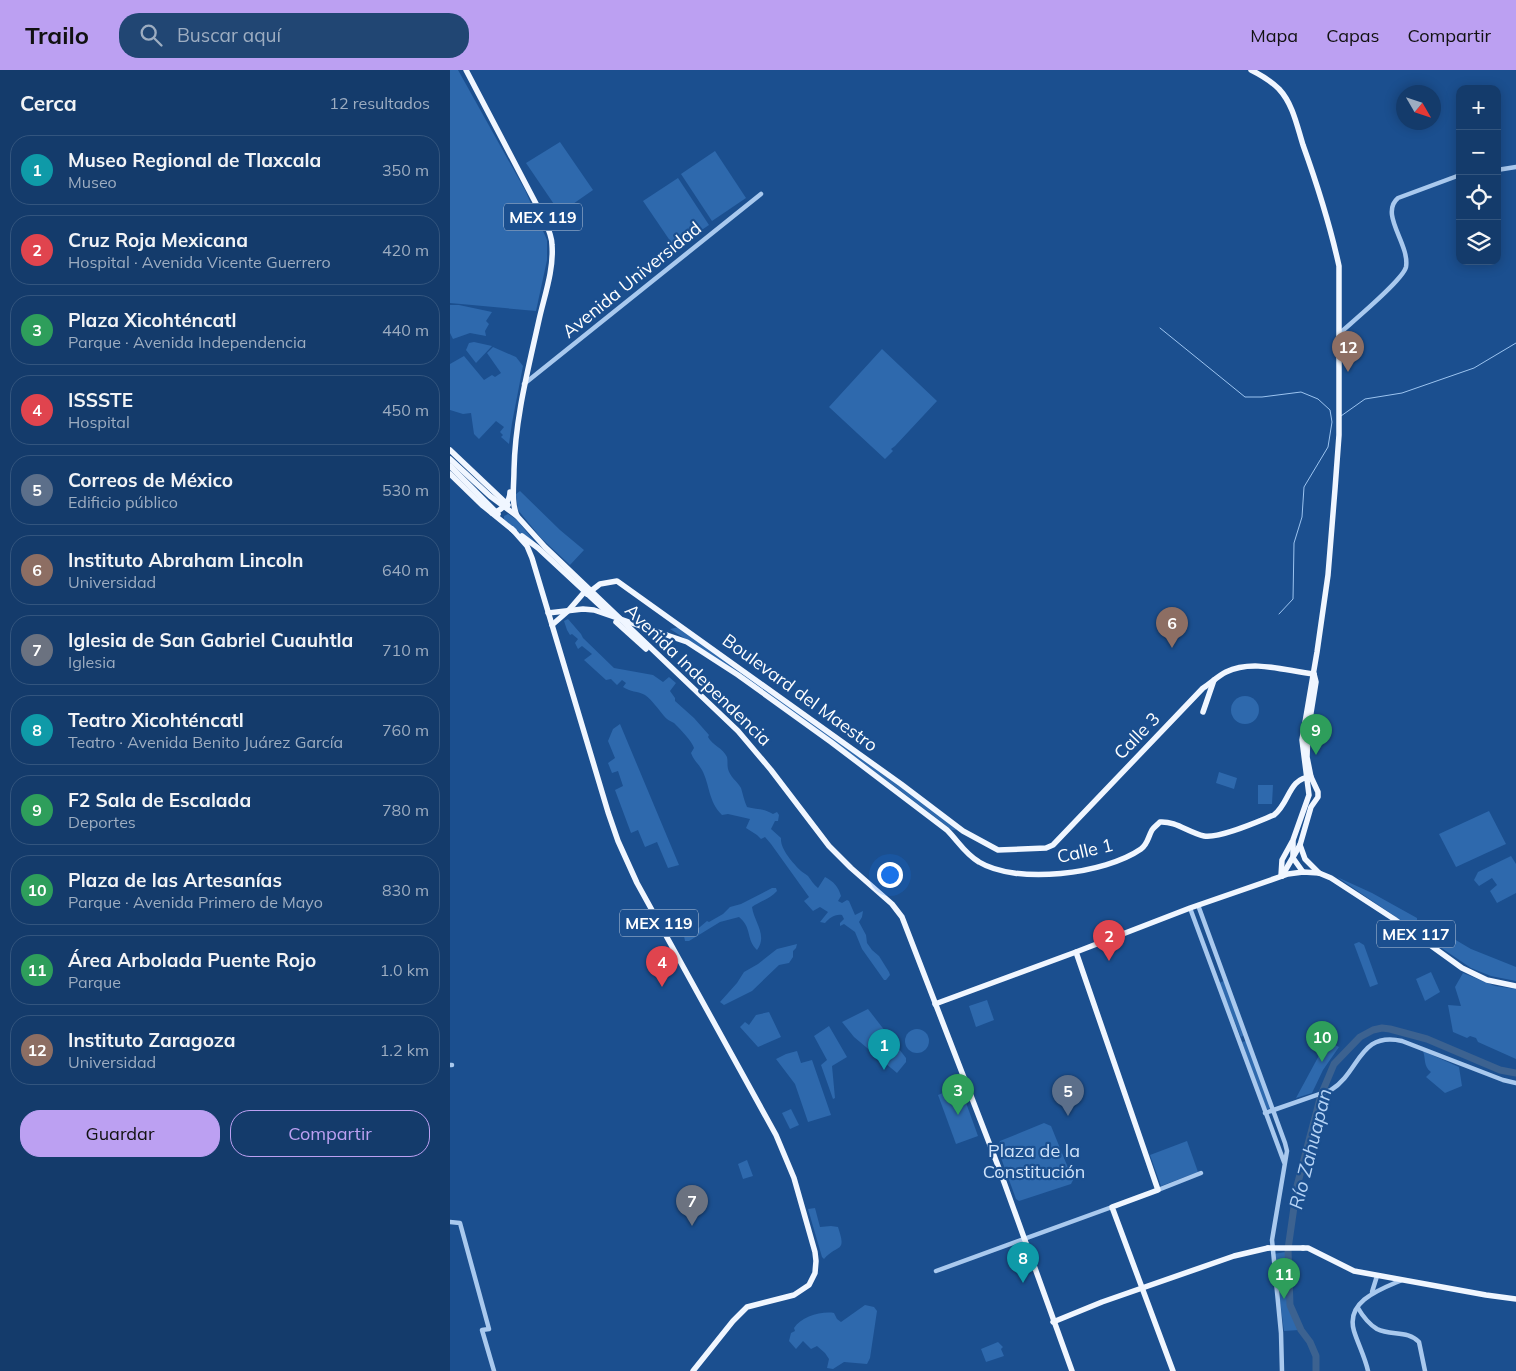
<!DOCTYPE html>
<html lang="es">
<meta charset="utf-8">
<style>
:root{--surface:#143b6b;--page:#214673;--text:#f1f3f6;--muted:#9dadc1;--line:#33557e;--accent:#bca0f2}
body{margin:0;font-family:Mulish,sans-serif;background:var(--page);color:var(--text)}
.controls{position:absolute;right:15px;top:15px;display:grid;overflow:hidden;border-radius:10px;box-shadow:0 2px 12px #0003}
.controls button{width:45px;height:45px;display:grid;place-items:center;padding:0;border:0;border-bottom:1px solid var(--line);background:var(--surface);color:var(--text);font:25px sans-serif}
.compass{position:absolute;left:946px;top:15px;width:45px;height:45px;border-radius:50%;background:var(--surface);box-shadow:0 2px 12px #0003;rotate:129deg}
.you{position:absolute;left:439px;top:804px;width:18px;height:18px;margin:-12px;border:4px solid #fff;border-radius:50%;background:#1a73e8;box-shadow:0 0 0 8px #1a73e833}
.badge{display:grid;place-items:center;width:32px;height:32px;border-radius:50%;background:var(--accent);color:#fff;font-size:16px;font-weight:700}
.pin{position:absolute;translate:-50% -41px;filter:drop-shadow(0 1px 2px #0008)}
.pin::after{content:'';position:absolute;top:26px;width:18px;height:15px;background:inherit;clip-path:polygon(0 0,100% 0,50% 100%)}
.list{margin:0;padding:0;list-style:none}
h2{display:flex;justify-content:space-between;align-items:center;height:65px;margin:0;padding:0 20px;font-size:21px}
h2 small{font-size:16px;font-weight:400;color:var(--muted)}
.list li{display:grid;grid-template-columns:32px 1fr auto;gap:15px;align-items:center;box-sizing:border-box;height:70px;margin:0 10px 10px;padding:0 10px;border:1px solid var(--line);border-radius:20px}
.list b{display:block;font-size:19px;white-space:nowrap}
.list p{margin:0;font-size:16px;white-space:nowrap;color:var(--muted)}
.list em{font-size:16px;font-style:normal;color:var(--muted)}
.actions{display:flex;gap:10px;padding:15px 20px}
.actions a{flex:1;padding:11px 0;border:1px solid var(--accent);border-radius:20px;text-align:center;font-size:18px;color:var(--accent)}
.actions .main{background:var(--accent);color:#111}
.icon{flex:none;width:28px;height:28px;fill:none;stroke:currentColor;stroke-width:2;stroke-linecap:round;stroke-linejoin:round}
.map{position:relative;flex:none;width:1066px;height:1301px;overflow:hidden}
header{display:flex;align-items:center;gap:30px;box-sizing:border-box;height:70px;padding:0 25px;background:var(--accent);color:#111}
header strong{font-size:24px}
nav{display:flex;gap:28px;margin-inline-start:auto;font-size:18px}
.search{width:350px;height:45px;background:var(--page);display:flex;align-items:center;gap:12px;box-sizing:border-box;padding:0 18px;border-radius:20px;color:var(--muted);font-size:19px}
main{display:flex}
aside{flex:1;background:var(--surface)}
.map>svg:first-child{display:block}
.green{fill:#2e69ad}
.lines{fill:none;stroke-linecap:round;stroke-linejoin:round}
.stream{stroke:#9cc4f0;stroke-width:1}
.river{stroke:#3c6290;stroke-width:7}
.minor{stroke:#a9c9ee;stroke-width:4.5}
.major{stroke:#f0f6ff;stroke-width:5.5}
.major-bridge{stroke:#f0f6ff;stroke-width:5.5}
.labels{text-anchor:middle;stroke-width:4.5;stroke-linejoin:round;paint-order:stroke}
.shield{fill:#1b4f8f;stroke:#bbcadd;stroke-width:1}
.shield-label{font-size:16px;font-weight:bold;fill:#fff}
.street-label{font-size:18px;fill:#fff;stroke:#1b4f8f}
.park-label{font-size:18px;fill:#cfe3fa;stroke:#1b4f8f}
.water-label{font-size:19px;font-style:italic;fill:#b5d3f5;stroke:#1b4f8f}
</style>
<header>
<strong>Trailo</strong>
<div class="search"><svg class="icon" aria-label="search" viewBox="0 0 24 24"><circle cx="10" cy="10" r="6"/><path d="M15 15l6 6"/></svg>Buscar aquí</div>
<nav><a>Mapa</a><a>Capas</a><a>Compartir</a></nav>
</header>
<main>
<aside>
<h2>Cerca<small>12 resultados</small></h2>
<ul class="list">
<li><span class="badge" style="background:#0f9aa8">1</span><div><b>Museo Regional de Tlaxcala</b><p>Museo</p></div><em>350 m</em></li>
<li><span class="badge" style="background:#e0444e">2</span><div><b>Cruz Roja Mexicana</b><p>Hospital · Avenida Vicente Guerrero</p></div><em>420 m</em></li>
<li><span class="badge" style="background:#2e9e5b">3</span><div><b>Plaza Xicohténcatl</b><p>Parque · Avenida Independencia</p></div><em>440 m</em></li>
<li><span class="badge" style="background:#e0444e">4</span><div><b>ISSSTE</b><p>Hospital</p></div><em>450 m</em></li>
<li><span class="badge" style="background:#5c6f8a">5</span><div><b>Correos de México</b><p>Edificio público</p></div><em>530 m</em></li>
<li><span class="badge" style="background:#8d6e63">6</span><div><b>Instituto Abraham Lincoln</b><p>Universidad</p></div><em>640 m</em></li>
<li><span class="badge" style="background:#6b7280">7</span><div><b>Iglesia de San Gabriel Cuauhtla</b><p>Iglesia</p></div><em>710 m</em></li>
<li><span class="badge" style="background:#0f9aa8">8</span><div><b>Teatro Xicohténcatl</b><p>Teatro · Avenida Benito Juárez García</p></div><em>760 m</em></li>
<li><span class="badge" style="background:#2e9e5b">9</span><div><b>F2 Sala de Escalada</b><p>Deportes</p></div><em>780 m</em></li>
<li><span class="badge" style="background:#2e9e5b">10</span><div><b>Plaza de las Artesanías</b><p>Parque · Avenida Primero de Mayo</p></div><em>830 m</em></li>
<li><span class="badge" style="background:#2e9e5b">11</span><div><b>Área Arbolada Puente Rojo</b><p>Parque</p></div><em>1.0 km</em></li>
<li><span class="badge" style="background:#8d6e63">12</span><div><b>Instituto Zaragoza</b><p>Universidad</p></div><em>1.2 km</em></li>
</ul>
<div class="actions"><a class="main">Guardar</a><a>Compartir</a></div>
</aside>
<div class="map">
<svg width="1066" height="1301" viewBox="0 0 1066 1301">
<rect width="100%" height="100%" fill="#1b4f8f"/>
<g class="green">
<polygon points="0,0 8,0 75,120 97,170 97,190 86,241 0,233"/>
<polygon points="110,72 143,120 110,143 76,93"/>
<polygon points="265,81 296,128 262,151 231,104"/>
<polygon points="228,108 259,155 225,178 193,131"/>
<polygon points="0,235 9,235 42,242 36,251 39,254 35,261 36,266 20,263 3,269 0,263"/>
<polygon points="24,272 42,276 26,293 16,280 19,273"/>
<polygon points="43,277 66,287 73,296 62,353 59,374 51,367 53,365 50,362 54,357 46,351 29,369 24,364 21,343 13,344 0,340 0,294 14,286 34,310 42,305 45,307 51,303 37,283"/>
<polygon points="432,279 487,331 445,376 441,379 443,381 435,389 379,337"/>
<polygon points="70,421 110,460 134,480 120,495 91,468 68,440 66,424"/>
<polygon points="58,444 67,450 92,481 54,450 54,446"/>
<path d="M118 549 131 564 133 568 164 598 203 605 213 612 219 607 226 613 220 621 225 628V631L244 648 259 665 258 667C262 675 273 678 277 687 278 691 277 695 278 699 280 707 287 711 291 718 293 724 294 731 297 737 307 740 314 738 323 744L327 742 329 745 328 751H325L321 759 331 768C330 779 343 793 351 801 353 803 356 804 358 806 361 810 363 814 368 818L375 807C384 812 388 816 391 826L388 831 392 833 397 830 399 831 405 845 413 841 412 847 409 852 416 865 417 873 422 880 429 886 439 902 440 905 436 910H434L412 879 405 862 394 854 390 856V853L394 849 392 845C384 844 380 848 375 853L370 852 378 842 370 837 363 841 354 831 359 827 321 774 315 767 311 769 307 765 296 758 300 749 278 744 272 745C258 731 260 715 252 700 248 693 244 691 241 683L244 678C242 671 229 658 224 653 220 651 216 649 214 646 208 639 203 631 195 625 188 621 180 622 173 617L176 613 172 610 167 615 161 609 156 610 134 590 142 584 132 576 128 579 125 573 128 569 122 564 120 565 117 560 114 551Z"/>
<path d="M229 557 506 756V760H502C410 690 318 621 220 559Z"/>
<circle cx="795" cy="640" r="14"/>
<polygon points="170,654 229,795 218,798 207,772 195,777 188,760 181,763 165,720 173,716 168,701 162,703 158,693 165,688 158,671 163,659"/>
<polygon points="769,702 787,708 784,719 766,713"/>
<polygon points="808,715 823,715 822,734 808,734"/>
<polygon points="1039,741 1056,774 1006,797 989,764"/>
<polygon points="1061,786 1066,794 1066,823 1047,833 1040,821 1047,815 1042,808 1029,816 1024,810 1028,802"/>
<polygon points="887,807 922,823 967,848 967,852 976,858 982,856 1021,879 1066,897 1066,911 1041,906 1021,898"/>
<path d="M322 818H326L327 821C320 829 310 831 302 837 304 852 318 865 307 880 296 870 302 857 289 847L270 852 239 871H235L234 866 244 862 257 851 259 852 273 844 280 837 291 834Z"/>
<polygon points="909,872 914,875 928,914 920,917 904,874"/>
<polygon points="347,874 346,878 343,881 343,887 339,893 329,895 302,921 274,935 270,932 287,913 294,902 308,894 327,879"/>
<polygon points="981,902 990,922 975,931 966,909"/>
<polygon points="1013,903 1045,916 1066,919 1066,989 1028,972 1026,968 1020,966 1017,968 1003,962 998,935 1011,936 1005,917"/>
<polygon points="774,911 794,965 791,967 769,913"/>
<polygon points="537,930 544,950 526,957 519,936"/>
<polygon points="418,939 456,988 456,992 447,1003 404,967 392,952"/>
<polygon points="319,942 331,967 308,977 290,957 295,952 299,955 306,945"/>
<polygon points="379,956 397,987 382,996 385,1028 383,1029 371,995 377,990 364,966"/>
<circle cx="467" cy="971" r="12"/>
<polygon points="879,967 883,974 889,977 873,1000 862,1023 846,1028"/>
<polygon points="796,971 821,1038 816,1040 792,972"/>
<polygon points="347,981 351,993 362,990 381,1045 358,1052 345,1014 326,989 336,984"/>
<path d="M973 981 1009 997 1012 1016 995 1023 976 1007 981 1002C973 996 976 989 973 981Z"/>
<polygon points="510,1016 528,1066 506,1074 488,1025"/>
<polygon points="341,1039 349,1055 340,1059 332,1043"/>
<polygon points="594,1053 601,1056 623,1110 621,1114 569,1131 566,1129 547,1077 550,1071"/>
<polygon points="737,1071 748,1102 711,1116 700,1085"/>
<polygon points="297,1090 303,1106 293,1109 288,1094"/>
<path d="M365 1138 370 1157 381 1156 388 1157C397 1184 388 1173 374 1189L372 1187 358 1139Z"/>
<path d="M835 1182C836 1213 837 1232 849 1260L834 1261 824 1184Z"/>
<path d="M415 1235 424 1237 427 1241 420 1288 417 1294 394 1292 383 1299 377 1298 379 1289 375 1283 367 1276 361 1279 353 1271 346 1279 339 1271 341 1263 345 1261 344 1258C351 1247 371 1241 384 1243L387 1249 391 1252Z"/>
<polygon points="548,1272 553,1277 551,1279 554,1286 536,1292 531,1279"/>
</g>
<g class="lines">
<g class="stream">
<polyline points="710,258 795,327 812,327 851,322 868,329 880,340 882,352 878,377 854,417 852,447 844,473 843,529 829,544"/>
<polyline points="891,346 915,329 952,323 1024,298 1066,273"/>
</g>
<polyline class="river" points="866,1301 866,1286 860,1272 851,1260 840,1235 838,1179 847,1116 871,1025 884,994 910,967 923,960 932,958 940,959 977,969 1050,1000 1066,1003"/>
<g class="minor">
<polyline points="1047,100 1066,97"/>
<path d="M890 263C902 252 953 210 956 197 960 174 929 144 948 128L1010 105"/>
<polyline points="74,314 311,124"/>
<polyline points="748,835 835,1073 837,1081 822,1170 831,1263 832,1301"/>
<polyline points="740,838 834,1092"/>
<polyline points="0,995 2,995"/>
<path d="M815 1043 881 1020C910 1002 909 961 952 971L1053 1010 1066 1013"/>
<polyline points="708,1120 751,1103"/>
<polyline points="0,1152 10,1153 39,1259 32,1260 44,1301"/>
<polyline points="486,1201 662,1137"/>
<polyline points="922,1222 927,1206"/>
<path d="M908 1238C912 1245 919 1254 927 1259 941 1266 958 1260 969 1272L975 1301"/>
<path d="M918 1301C915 1287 908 1274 904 1261 895 1231 931 1219 952 1210"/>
</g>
<g class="major">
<path d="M16 0 93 147C97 156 102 165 102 175 104 200 94 227 89 250 78 300 65 349 64 400 64 415 61 432 67 446"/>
<path d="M801 0C811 5 821 11 829 19 843 34 847 56 853 75 867 114 880 155 889 196V365L885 419 878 505 867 582 852 670 859 725 843 770 832 790 831 806"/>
<polyline points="0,380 58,435"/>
<polyline points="0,389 40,426 67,446 95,477 288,661 321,700 379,776 401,798 442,834 452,847 550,1101 622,1301"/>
<polyline points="0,396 48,444"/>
<polyline points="0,404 32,435 64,461"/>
<path d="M42 443C52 441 60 431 60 422"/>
<polyline points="62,459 77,476 82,488 158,742 168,771 187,813 326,1065 344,1108 365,1182 366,1191 365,1203 359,1215 344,1225 297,1237 283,1251 243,1301"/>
<polyline points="72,466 88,478 158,543"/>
<path d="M137 524 150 514 167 511 451 714 513 761 548 780 596 778 603 775 753 618C761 613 768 606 776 602 803 589 836 601 864 604"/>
<path d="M98 543 133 539 144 540 237 572 288 605 381 672 497 760C508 771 515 784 529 792 567 815 655 804 691 779 698 774 698 767 702 760 704 757 707 755 710 752 726 751 739 763 754 766 769 769 809 751 824 745 840 733 838 708 861 707"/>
<polyline points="166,552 196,579"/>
<polyline points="102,555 118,541 137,519"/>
<polyline points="753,642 764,610"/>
<polyline points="843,772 843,788 853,802"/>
<polyline points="850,775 855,789 869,803"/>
<polyline points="832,806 850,775 861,737 868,727 868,722 861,707 857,687 858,661 866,612 864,604"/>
<polyline points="626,882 708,1120 662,1137 723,1301"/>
<polyline points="485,934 626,882 740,838 838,804 853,802 869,803 881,808 944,849 1012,898 1037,910 1066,916"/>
<polyline points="853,1178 858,1178 904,1201 1036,1225 1066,1229"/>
<polyline points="603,1252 652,1232 784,1186 818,1178"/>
</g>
<polyline class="major-bridge" points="818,1178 853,1178"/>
</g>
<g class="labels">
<g class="shield">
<rect x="54" y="133.5" width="78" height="27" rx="4"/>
<rect x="170" y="839.5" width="78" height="27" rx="4"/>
<rect x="927" y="850.5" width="78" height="27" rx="4"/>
</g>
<g class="shield-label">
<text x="93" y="153">MEX 119</text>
<text x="209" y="859">MEX 119</text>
<text x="966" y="870">MEX 117</text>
</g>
<g class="street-label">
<text transform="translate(182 210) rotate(-39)" y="6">Avenida Universidad</text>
<text transform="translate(248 605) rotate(44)" y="6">Avenida Independencia</text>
<text transform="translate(350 623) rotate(36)" y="6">Boulevard del Maestro</text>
<text transform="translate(687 666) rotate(-46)" y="6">Calle 3</text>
<text transform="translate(635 781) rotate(-13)" y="6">Calle 1</text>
</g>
<g class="park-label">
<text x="584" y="1087">Plaza de la<tspan x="584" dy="21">Constitución</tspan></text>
</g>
<g class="water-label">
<text transform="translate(860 1079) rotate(-76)" y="7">Río Zahuapan</text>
</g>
</g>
</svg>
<div class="controls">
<button>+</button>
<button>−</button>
<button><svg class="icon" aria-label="locate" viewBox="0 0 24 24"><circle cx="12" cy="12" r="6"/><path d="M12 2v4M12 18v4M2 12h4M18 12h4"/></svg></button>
<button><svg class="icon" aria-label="layers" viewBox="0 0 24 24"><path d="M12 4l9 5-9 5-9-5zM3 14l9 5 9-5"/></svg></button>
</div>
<svg class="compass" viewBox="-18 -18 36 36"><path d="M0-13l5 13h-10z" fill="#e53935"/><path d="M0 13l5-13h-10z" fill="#9dadc1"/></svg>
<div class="you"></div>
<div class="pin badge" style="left:434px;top:1000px;background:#0f9aa8">1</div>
<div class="pin badge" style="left:659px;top:891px;background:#e0444e">2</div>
<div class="pin badge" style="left:508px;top:1045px;background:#2e9e5b">3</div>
<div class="pin badge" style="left:212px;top:917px;background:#e0444e">4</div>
<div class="pin badge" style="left:618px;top:1046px;background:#5c6f8a">5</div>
<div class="pin badge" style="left:722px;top:578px;background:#8d6e63">6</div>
<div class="pin badge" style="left:242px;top:1156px;background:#6b7280">7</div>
<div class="pin badge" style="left:573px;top:1213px;background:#0f9aa8">8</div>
<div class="pin badge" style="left:866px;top:685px;background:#2e9e5b">9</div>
<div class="pin badge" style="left:872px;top:992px;background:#2e9e5b">10</div>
<div class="pin badge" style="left:834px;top:1229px;background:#2e9e5b">11</div>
<div class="pin badge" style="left:898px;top:302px;background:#8d6e63">12</div>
</div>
</main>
